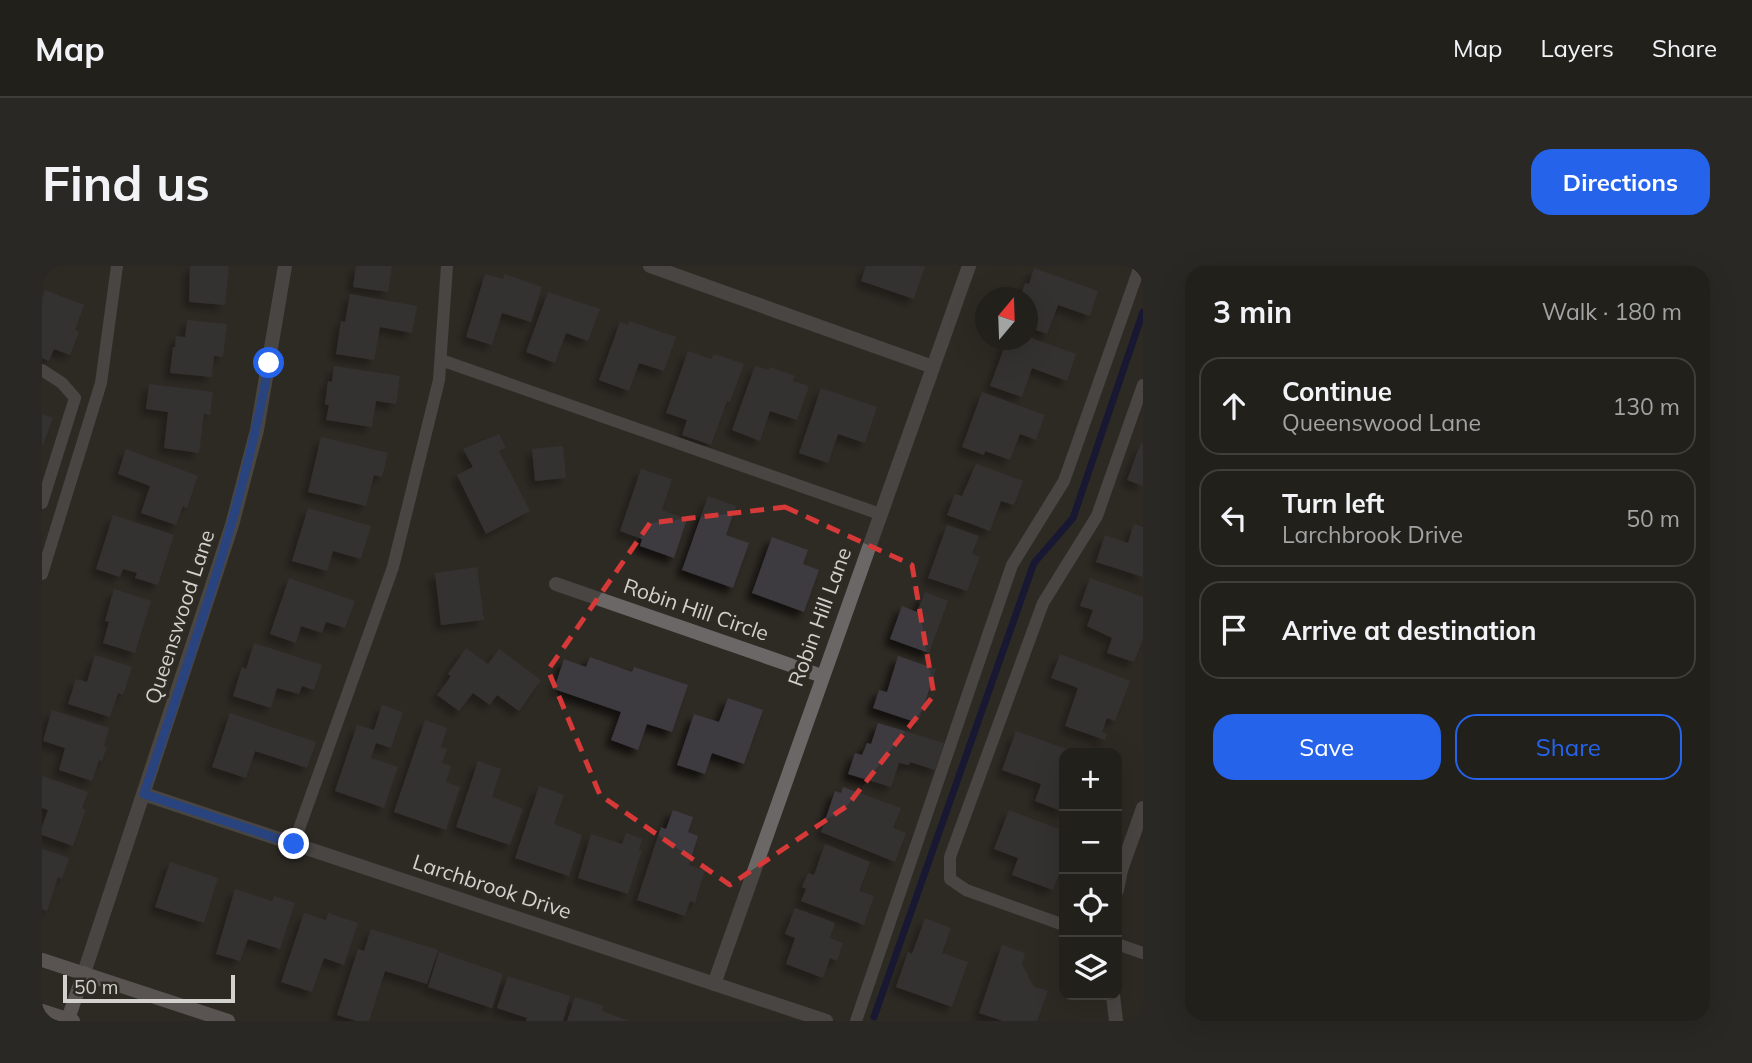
<!DOCTYPE html>
<meta charset="utf-8">
<style>
:root{--surface:#22201b;--page:#2a2824;--text:#f1f3f6;--muted:#a2a3a3;--line:#3f3e3a;--accent:#2563eb}
body{margin:0;font-family:Mulish,sans-serif;background:var(--page);color:var(--text)}
.controls{position:absolute;right:21px;bottom:21px;display:grid;overflow:hidden;border-radius:14px;box-shadow:0 7px 28px #0002}
.controls button{width:63px;height:63px;display:grid;place-items:center;padding:0;border:0;border-bottom:2px solid var(--line);background:var(--surface);color:var(--text);font:35px sans-serif}
.compass{position:absolute;left:933px;top:21px;width:63px;height:63px;border-radius:50%;background:var(--surface);box-shadow:0 7px 28px #0002;rotate:19deg}
.scale{position:absolute;left:21px;bottom:18px;width:172px;box-sizing:border-box;padding-left:7px;border:4px solid #d3d1cd;border-top:0;font-size:19px;line-height:24px;white-space:nowrap;color:#d3d1cd;-webkit-text-stroke:5px #2e2a24;paint-order:stroke}
.stop{position:absolute;width:21px;height:21px;margin:-16px;border:5px solid #2563eb;border-radius:50%;background:#fff}
.stop.end{background:#2563eb;border-color:#fff;box-shadow:0 2px 7px #0008}
.list{margin:0;padding:0;list-style:none}
h2{display:flex;justify-content:space-between;align-items:center;height:91px;margin:0;padding:0 28px;font-size:30px}
h2 small{font-size:23px;font-weight:400;color:var(--muted)}
.list li{display:grid;grid-template-columns:46px 1fr auto;gap:21px;align-items:center;box-sizing:border-box;height:98px;margin:0 14px 14px;padding:0 14px;border:2px solid var(--line);border-radius:21px}
.list b{display:block;font-size:26px;white-space:nowrap}
.list p{margin:0;font-size:23px;white-space:nowrap;color:var(--muted)}
.list em{font-size:23px;font-style:normal;color:var(--muted)}
.actions{display:flex;gap:14px;padding:21px 28px}
.actions a{flex:1;padding:16px 0;border:2px solid var(--accent);border-radius:21px;text-align:center;font-size:24px;color:var(--accent)}
.actions .main{background:var(--accent);color:#fff}
.icon{flex:none;width:38px;height:38px;fill:none;stroke:currentColor;stroke-width:2;stroke-linecap:round;stroke-linejoin:round}
.map{position:relative;flex:none;width:1101px;height:755px;overflow:hidden;border-radius:21px}
header{display:flex;align-items:center;gap:42px;box-sizing:border-box;height:98px;padding:0 35px;background:var(--surface);border-bottom:2px solid var(--line)}
header strong{font-size:33px}
nav{display:flex;gap:38px;margin-inline-start:auto;font-size:24px}
.intro{display:flex;align-items:center;justify-content:space-between;box-sizing:border-box;height:168px;padding:0 42px}
h1{margin:0;font-size:49px}
.button{padding:18px 32px;border-radius:21px;background:var(--accent);color:#fff;font-size:24px;font-weight:700}
main{display:flex;gap:42px;padding:0 42px}
aside{flex:1;background:var(--surface);border-radius:21px;box-shadow:0 7px 28px #0002}
.map>svg:first-child{display:block}
.lines{fill:none;stroke-linecap:round;stroke-linejoin:round}
.stream{stroke:#000446;stroke-width:7}
.building{fill:#3d3a40;filter:url(#shadow)}
.lane{stroke:#6b6767;stroke-width:12}
.street{stroke:#6b6767;stroke-width:14}
.secondary{stroke:#8f8889;stroke-width:14}
.route{stroke:#2563eb;stroke-width:9}
.marked{fill:none;stroke:#d63938;stroke-width:5;stroke-dasharray:14 9;stroke-linejoin:round}
.labels{text-anchor:middle;stroke-width:7;stroke-linejoin:round;paint-order:stroke}
.street-label{font-size:21px;fill:#d3d1cd;stroke:#2e2a24}
</style>
<header>
<strong>Map</strong>
<nav><a>Map</a><a>Layers</a><a>Share</a></nav>
</header>
<div class="intro"><h1>Find us</h1><a class="button">Directions</a></div>
<main>
<div class="map">
<svg width="1101" height="755" viewBox="0 0 1101 755">
<defs>
<filter id="shadow"><feDropShadow dx="-6" dy="6" stdDeviation="3.5" flood-color="#0009"/></filter>
</defs>
<rect width="100%" height="100%" fill="#2e2a24"/>
<g class="lines">
<polyline class="stream" points="832,751 992,297 1031,252 1101,46"/>
</g>
<g class="building">
<polygon points="148,0 187,0 183,39 147,36"/>
<polygon points="314,0 350,0 346,26 311,21"/>
<polygon points="824,0 883,0 872,33 819,15"/>
<polygon points="992,2 1056,25 1048,50 1016,39 1005,68 986,61 986,32 978,32 983,17 987,18"/>
<polygon points="443,8 461,13 462,8 500,21 489,56 460,47 450,79 424,71"/>
<polygon points="3,24 42,39 33,64 37,66 28,89 12,83 7,95 0,92 0,32"/>
<polygon points="506,26 558,43 546,75 524,67 513,97 484,86"/>
<polygon points="308,28 375,40 370,67 338,61 332,94 294,88 299,55 303,56"/>
<polygon points="145,54 185,58 181,91 172,90 170,111 128,107 131,81 133,81 134,70 143,71"/>
<polygon points="587,55 634,71 622,105 597,97 587,125 557,114 578,56 586,59"/>
<polygon points="986,71 1034,88 1025,115 990,102 980,131 948,120 965,74 986,74"/>
<polygon points="646,85 669,93 672,88 702,98 688,136 685,135 669,179 640,169 645,154 624,147"/>
<polygon points="292,100 358,110 354,138 334,135 330,161 284,154 287,139 283,138 286,115 290,116"/>
<polygon points="713,100 726,104 728,101 753,110 751,115 767,120 755,154 728,145 718,175 690,164"/>
<polygon points="107,118 171,126 168,149 162,148 157,187 122,182 126,146 104,143"/>
<polygon points="779,122 835,141 823,177 796,168 786,197 757,187"/>
<polygon points="940,126 1003,149 994,174 978,168 968,194 943,185 942,189 920,181"/>
<polygon points="0,148 11,152 0,182"/>
<polygon points="457,168 464,182 457,185 488,245 444,268 415,209 431,201 421,183"/>
<polygon points="279,171 346,187 340,211 332,209 324,240 266,226"/>
<polygon points="1099,177 1101,177 1101,220 1085,214"/>
<polygon points="521,180 524,212 493,215 490,183"/>
<polygon points="84,183 156,210 145,242 141,240 134,259 99,247 108,220 76,208"/>
<polygon points="934,198 981,215 972,239 959,235 948,265 905,249 913,228 920,230"/>
<polygon points="599,203 630,213 620,244 645,253 632,292 598,280 600,273 578,265"/>
<polygon points="666,230 694,240 684,269 707,277 691,322 640,304"/>
<polygon points="266,242 329,260 319,293 291,285 285,305 250,295"/>
<polygon points="71,249 132,269 116,319 93,312 95,307 81,303 78,311 54,303"/>
<polygon points="1092,258 1101,261 1101,311 1054,296 1063,269 1086,277"/>
<polygon points="905,259 937,270 930,288 938,291 925,325 886,312"/>
<polygon points="730,271 766,284 761,298 777,304 762,346 710,327"/>
<polygon points="435,301 442,354 399,359 393,307"/>
<polygon points="247,312 313,335 303,362 284,356 280,367 259,360 254,377 228,368"/>
<polygon points="1048,312 1101,331 1101,372 1092,396 1065,387 1070,372 1045,360 1051,344 1038,340"/>
<polygon points="72,323 109,335 93,387 61,377 67,356 63,355"/>
<polygon points="883,326 906,335 887,387 848,373 860,340 875,346"/>
<polygon points="212,377 280,399 272,424 260,420 257,428 235,422 229,442 191,430 200,401 204,403"/>
<polygon points="424,382 446,398 457,383 499,414 477,445 455,429 448,439 431,427 417,445 395,429 409,410 406,408"/>
<polygon points="1018,388 1088,415 1073,455 1065,452 1060,466 1065,468 1063,474 1023,460 1036,422 1009,412"/>
<polygon points="53,389 90,401 81,429 76,427 68,451 26,438 34,413 45,416"/>
<polygon points="856,390 894,403 876,457 831,442 837,424 845,426"/>
<polygon points="548,391 590,406 592,401 646,419 630,466 605,458 596,484 569,474 579,446 512,423 522,393 544,401"/>
<polygon points="686,432 721,444 702,498 670,487 663,508 635,499 652,448 677,456"/>
<polygon points="340,439 361,446 349,482 334,477 329,492 356,501 342,542 293,525 315,459 332,464"/>
<polygon points="10,444 67,462 62,480 65,481 60,495 57,494 50,515 17,504 23,482 1,475"/>
<polygon points="188,447 274,476 265,502 213,485 204,512 170,501"/>
<polygon points="383,454 405,462 399,481 405,483 400,497 409,500 404,516 418,521 404,564 352,546"/>
<polygon points="836,457 902,477 893,504 868,496 867,499 857,497 849,521 806,508 813,487 820,489 825,477 829,478"/>
<polygon points="974,465 1036,487 1022,487 1022,546 993,535 999,518 960,504"/>
<polygon points="436,495 459,503 450,531 481,543 468,579 414,561"/>
<polygon points="0,510 46,526 40,542 44,544 31,580 0,569 0,561 6,544 0,542"/>
<polygon points="497,520 522,529 512,558 540,569 527,610 473,592"/>
<polygon points="801,521 859,542 851,562 864,567 853,596 779,566 793,525 799,527"/>
<polygon points="631,544 651,551 646,566 656,570 647,599 663,604 653,637 648,635 643,650 595,634 619,561 624,563"/>
<polygon points="967,544 1022,565 1022,595 1011,624 970,609 976,592 952,583"/>
<polygon points="584,567 600,573 597,584 600,584 586,628 536,612 549,568 580,578"/>
<polygon points="783,578 828,596 817,625 832,630 822,659 759,635 764,623 760,621 766,607 772,609"/>
<polygon points="0,583 27,592 20,613 16,611 5,645 0,643"/>
<polygon points="128,596 176,612 162,657 113,641"/>
<polygon points="193,623 230,635 232,630 253,637 238,683 206,673 198,695 174,688"/>
<polygon points="753,642 793,657 788,672 801,677 795,695 788,692 781,712 744,698 753,672 743,668"/>
<polygon points="262,647 284,654 286,647 316,657 302,699 282,692 270,726 239,716"/>
<polygon points="883,652 909,662 900,687 926,696 910,741 854,721 866,686 870,688"/>
<polygon points="329,663 396,684 385,718 343,705 327,755 314,755 295,749 316,683 322,685"/>
<polygon points="960,679 983,687 980,698 991,720 1006,725 995,755 961,755 937,747"/>
<polygon points="397,686 461,708 450,742 386,721"/>
<polygon points="466,710 528,730 521,755 484,755 485,752 455,742"/>
<polygon points="533,731 562,740 560,745 587,755 525,755"/>
</g>
<g class="lines">
<g class="lane">
<polyline points="399,94 838,248"/>
<polyline points="0,104 20,117 33,132 0,237"/>
<polyline points="0,308 59,117 75,0"/>
<polyline points="252,577 351,301 397,114 405,0"/>
<polyline points="1022,659 924,624 908,613 908,591 1001,337 1055,250 1101,119"/>
<polyline points="1075,678 1101,687"/>
<polyline points="814,755 970,299 1022,215 1098,0"/>
</g>
<g class="street">
<polyline points="608,0 891,101"/>
<polyline points="514,318 780,410"/>
<polyline points="102,528 784,755"/>
<polyline points="1075,624 1079,604 1101,542"/>
<polyline points="42,707 190,259 215,164 243,0"/>
<polyline points="672,718 927,0"/>
<polyline points="1071,729 1074,755"/>
</g>
<g class="secondary">
<polyline points="0,694 186,755"/>
<polyline points="0,745 31,755"/>
<polyline points="26,753 42,707"/>
</g>
</g>
<g class="lines">
<path class="route" d="M227 97C201 245 149 386 102 528L252 578"/>
</g>
<path d="M0 0H1101V755H0ZM743 241 870 299 892 429 805 540 688 619 558 529 506 404 608 257Z" fill="#2e2a24" fill-opacity=".55" fill-rule="evenodd"/>
<path class="marked" d="M743 241 870 299 892 429 805 540 688 619 558 529 506 404 608 257Z"/>
<g class="labels">
<g class="street-label">
<text transform="translate(654 344) rotate(19)" y="7">Robin Hill Circle</text>
<text transform="translate(138 351) rotate(-72)" y="7">Queenswood Lane</text>
<text transform="translate(778 351) rotate(-70)" y="7">Robin Hill Lane</text>
<text transform="translate(450 621) rotate(18)" y="7">Larchbrook Drive</text>
</g>
</g>
</svg>
<div class="controls">
<button>+</button>
<button>−</button>
<button><svg class="icon" aria-label="locate" viewBox="0 0 24 24"><circle cx="12" cy="12" r="6"/><path d="M12 2v4M12 18v4M2 12h4M18 12h4"/></svg></button>
<button><svg class="icon" aria-label="layers" viewBox="0 0 24 24"><path d="M12 4l9 5-9 5-9-5zM3 14l9 5 9-5"/></svg></button>
</div>
<svg class="compass" viewBox="-18 -18 36 36"><path d="M0-13l5 13h-10z" fill="#e53935"/><path d="M0 13l5-13h-10z" fill="#a2a3a3"/></svg>
<div class="scale">50 m</div>
<div class="stop" style="left:227px;top:97px"></div>
<div class="stop end" style="left:252px;top:578px"></div>
</div>
<aside>
<h2>3 min<small>Walk · 180 m</small></h2>
<ul class="list">
<li><svg class="icon" aria-label="ahead" viewBox="0 0 24 24"><path d="M12 20V5M6 11l6-6 6 6"/></svg><div><b>Continue</b><p>Queenswood Lane</p></div><em>130 m</em></li>
<li><svg class="icon" aria-label="left" viewBox="0 0 24 24"><path d="M17 20v-9H6M10 6l-5 5 5 5"/></svg><div><b>Turn left</b><p>Larchbrook Drive</p></div><em>50 m</em></li>
<li><svg class="icon" aria-label="arrive" viewBox="0 0 24 24"><path d="M6 21V4h12l-3 4 3 4H6"/></svg><div><b>Arrive at destination</b></div></li>
</ul>
<div class="actions"><a class="main">Save</a><a>Share</a></div>
</aside>
</main>
